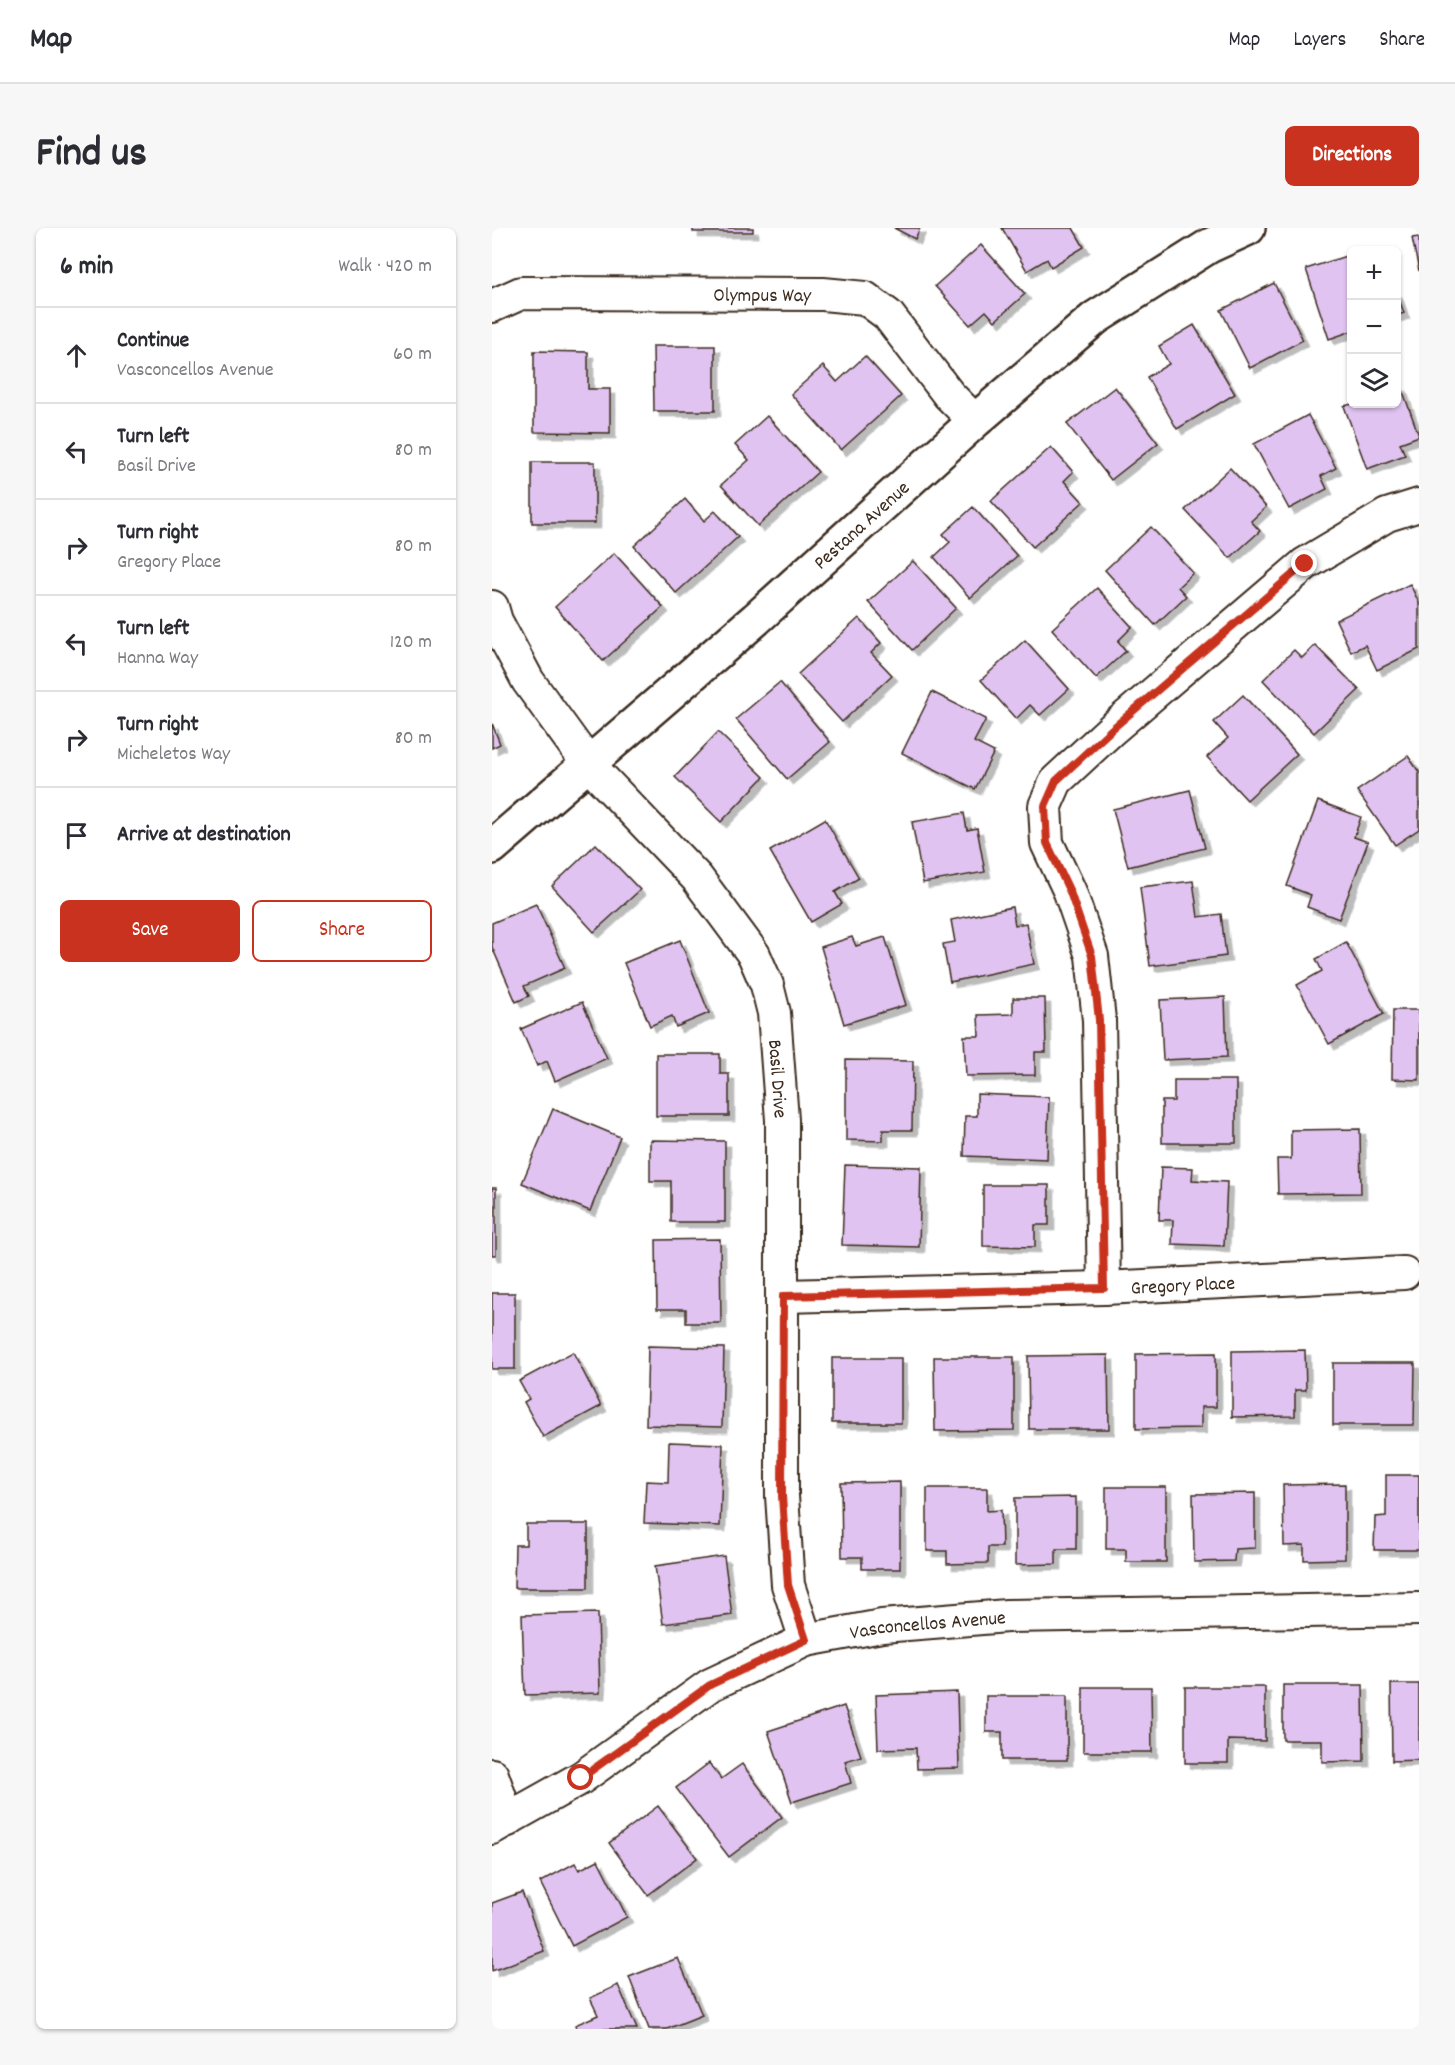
<!DOCTYPE html>
<meta charset="utf-8">
<style>
:root{--surface:#fff;--page:#f7f7f7;--text:#2b2b33;--muted:#7c7c81;--line:#e1e1e2;--accent:#c8321e}
body{margin:0;font-family:Dekko,sans-serif;background:var(--page);color:var(--text)}
.controls{position:absolute;right:18px;top:18px;display:grid;overflow:hidden;border-radius:9px;box-shadow:0 2px 4px #0004}
.controls button{width:54px;height:54px;display:grid;place-items:center;padding:0;border:0;border-bottom:2px solid var(--line);background:var(--surface);color:var(--text);font:30px sans-serif}
.stop{position:absolute;width:18px;height:18px;margin:-14px;border:4px solid #c8321e;border-radius:50%;background:#fff}
.stop.end{background:#c8321e;border-color:#fff;box-shadow:0 2px 6px #0008}
.list{margin:0;padding:0;list-style:none}
h2{display:flex;justify-content:space-between;align-items:center;height:78px;margin:0;padding:0 24px;font-size:26px}
h2 small{font-size:20px;font-weight:400;color:var(--muted)}
.list li{display:grid;grid-template-columns:39px 1fr auto;gap:18px;align-items:center;box-sizing:border-box;height:96px;padding:0 24px;border-top:2px solid var(--line)}
.list b{display:block;font-size:22px;white-space:nowrap}
.list p{margin:0;font-size:20px;white-space:nowrap;color:var(--muted)}
.list em{font-size:20px;font-style:normal;color:var(--muted)}
.actions{display:flex;gap:12px;padding:18px 24px}
.actions a{flex:1;padding:14px 0;border:2px solid var(--accent);border-radius:9px;text-align:center;font-size:21px;color:var(--accent)}
.actions .main{background:var(--accent);color:#fff}
.icon{flex:none;width:33px;height:33px;fill:none;stroke:currentColor;stroke-width:2;stroke-linecap:round;stroke-linejoin:round}
.map{position:relative;flex:none;width:927px;height:1801px;overflow:hidden;border-radius:9px}
header{display:flex;align-items:center;gap:36px;box-sizing:border-box;height:84px;padding:0 30px;background:var(--surface);border-bottom:2px solid var(--line)}
header strong{font-size:28px}
nav{display:flex;gap:33px;margin-inline-start:auto;font-size:21px}
.intro{display:flex;align-items:center;justify-content:space-between;box-sizing:border-box;height:144px;padding:0 36px}
h1{margin:0;font-size:42px}
.button{padding:15px 27px;border-radius:9px;background:var(--accent);color:#fff;font-size:21px;font-weight:700}
main{display:flex;gap:36px;padding:0 36px}
aside{flex:1;background:var(--surface);border-radius:9px;box-shadow:0 2px 4px #0004}
.map>svg:first-child{display:block}
.building{fill:#e0c3f1;stroke:#3b2a1e;stroke-width:1.5;filter:url(#shadow)}
.lines{fill:none;stroke-linecap:round;stroke-linejoin:round}
.minor-casing{stroke:#3b2a1e;stroke-width:36}
.tertiary-casing{stroke:#3b2a1e;stroke-width:38}
.minor{stroke:#fff;stroke-width:32}
.tertiary{stroke:#fff;stroke-width:33}
.route{stroke:#c8321e;stroke-width:8}
.labels{text-anchor:middle;stroke-width:6;stroke-linejoin:round;paint-order:stroke}
.street-label{font-size:20px;fill:#3b2a1e;stroke:#fff}
</style>
<header>
<strong>Map</strong>
<nav><a>Map</a><a>Layers</a><a>Share</a></nav>
</header>
<div class="intro"><h1>Find us</h1><a class="button">Directions</a></div>
<main>
<aside>
<h2>6 min<small>Walk · 420 m</small></h2>
<ul class="list">
<li><svg class="icon" aria-label="ahead" viewBox="0 0 24 24"><path d="M12 20V5M6 11l6-6 6 6"/></svg><div><b>Continue</b><p>Vasconcellos Avenue</p></div><em>60 m</em></li>
<li><svg class="icon" aria-label="left" viewBox="0 0 24 24"><path d="M17 20v-9H6M10 6l-5 5 5 5"/></svg><div><b>Turn left</b><p>Basil Drive</p></div><em>80 m</em></li>
<li><svg class="icon" aria-label="right" viewBox="0 0 24 24"><path d="M7 20v-9h11M14 6l5 5-5 5"/></svg><div><b>Turn right</b><p>Gregory Place</p></div><em>80 m</em></li>
<li><svg class="icon" aria-label="left" viewBox="0 0 24 24"><path d="M17 20v-9H6M10 6l-5 5 5 5"/></svg><div><b>Turn left</b><p>Hanna Way</p></div><em>120 m</em></li>
<li><svg class="icon" aria-label="right" viewBox="0 0 24 24"><path d="M7 20v-9h11M14 6l5 5-5 5"/></svg><div><b>Turn right</b><p>Micheletos Way</p></div><em>80 m</em></li>
<li><svg class="icon" aria-label="arrive" viewBox="0 0 24 24"><path d="M6 21V4h12l-3 4 3 4H6"/></svg><div><b>Arrive at destination</b></div></li>
</ul>
<div class="actions"><a class="main">Save</a><a>Share</a></div>
</aside>
<div class="map">
<svg width="927" height="1801" viewBox="0 0 927 1801">
<defs>
<filter id="shadow"><feDropShadow dx="5.5" dy="5.5" stdDeviation="0" flood-color="#0004"/></filter>
</defs>
<rect width="100%" height="100%" fill="#fff"/>
<filter id="ink" filterUnits="userSpaceOnUse"><feTurbulence type="fractalNoise" baseFrequency=".0167" numOctaves="2"/><feDisplacementMap in="SourceGraphic" scale="12" xChannelSelector="R" yChannelSelector="G"/><feConvolveMatrix kernelMatrix="1 2 1 2 8 2 1 2 1" color-interpolation-filters="sRGB"/></filter>
<g filter="url(#ink)">
<g class="building">
<rect x="201" y="0" width="60" height="4"/>
<polygon points="402,0 428,0 423,11"/>
<polygon points="510,0 581,0 592,19 559,39 555,31 535,43"/>
<polygon points="927,9 927,43 920,10"/>
<polygon points="489,17 533,66 503,93 494,83 478,97 443,58"/>
<polygon points="860,26 860,103 837,111 814,41"/>
<polygon points="782,55 811,112 758,140 729,82"/>
<polygon points="904,63 912,85 904,88"/>
<polygon points="702,97 743,166 685,201 655,149 677,136 667,118"/>
<polygon points="161,118 223,118 223,183 162,183"/>
<polygon points="42,123 96,124 96,161 118,161 118,205 42,204"/>
<polygon points="373,128 409,168 349,222 299,166 331,138 345,154"/>
<polygon points="909,158 927,208 908,215 913,227 875,241 852,178 860,176 904,176 904,159"/>
<polygon points="623,159 666,215 619,252 575,196"/>
<polygon points="816,187 844,240 829,248 835,261 797,281 762,216"/>
<polygon points="275,188 326,244 266,298 229,257 257,232 243,217"/>
<polygon points="559,219 581,244 572,253 591,274 541,319 499,273"/>
<rect x="40" y="234" width="63" height="61"/>
<polygon points="738,240 774,279 759,293 768,303 738,330 693,282"/>
<polygon points="193,271 212,293 223,283 246,309 184,365 142,318"/>
<polygon points="481,279 525,328 478,370 442,329 458,314 451,306"/>
<polygon points="659,299 701,345 686,359 694,368 663,397 613,342"/>
<polygon points="122,325 171,379 111,433 63,379"/>
<polygon points="421,333 464,380 420,422 376,374"/>
<polygon points="918,356 927,375 927,421 885,442 873,417 859,424 844,392"/>
<polygon points="605,360 640,399 626,413 634,423 604,450 560,401"/>
<polygon points="367,390 389,415 379,425 400,447 350,494 306,446"/>
<polygon points="533,412 577,461 548,487 538,477 524,491 489,452"/>
<polygon points="823,417 867,462 822,505 771,452 802,422 810,430"/>
<polygon points="288,454 338,514 295,551 244,491"/>
<polygon points="440,464 494,491 482,514 502,524 483,561 410,525"/>
<polygon points="751,467 805,526 755,572 715,529 736,510 722,494"/>
<polygon points="0,495 8,516 0,520"/>
<polygon points="226,504 272,549 229,594 183,549"/>
<polygon points="916,528 927,544 927,601 903,617 865,563"/>
<polygon points="698,562 713,620 636,639 621,581"/>
<polygon points="826,573 869,589 862,609 876,614 847,691 815,679 819,667 795,658"/>
<polygon points="472,585 475,602 485,600 493,644 431,655 420,594"/>
<polygon points="333,591 367,650 343,664 350,676 319,694 278,623"/>
<polygon points="104,616 148,662 102,704 60,658"/>
<polygon points="701,653 706,689 729,686 734,728 658,738 648,659"/>
<polygon points="44,676 73,740 32,758 37,768 24,774 0,719 0,695"/>
<polygon points="520,679 523,697 534,695 542,736 458,754 451,716 463,714 459,692"/>
<polygon points="360,709 364,718 393,709 414,777 352,796 329,719"/>
<polygon points="188,712 217,785 184,799 180,788 158,798 132,735"/>
<polygon points="854,714 892,786 837,816 805,757 830,743 824,731"/>
<polygon points="733,769 735,829 671,832 668,772"/>
<polygon points="521,770 553,770 554,824 543,824 543,847 474,848 472,808 487,808 486,787 521,786"/>
<polygon points="90,774 115,830 63,853 55,833 45,838 29,801"/>
<polygon points="901,782 927,782 927,852 900,851"/>
<polygon points="164,826 228,826 228,846 237,846 237,888 164,888"/>
<polygon points="354,832 421,833 420,902 391,902 391,913 354,912"/>
<polygon points="682,852 744,852 744,915 670,915 670,873 682,873"/>
<polygon points="485,866 557,869 555,931 472,928 473,888 485,888"/>
<polygon points="61,881 128,909 98,983 30,955"/>
<polygon points="868,901 869,965 786,966 785,931 799,931 799,902"/>
<polygon points="158,912 233,913 233,994 179,994 179,953 158,953"/>
<polygon points="353,937 429,939 427,1019 350,1017"/>
<polygon points="669,939 701,940 700,952 735,954 732,1018 680,1016 681,992 667,992"/>
<polygon points="491,957 557,957 557,997 543,997 543,1019 491,1018"/>
<rect x="0" y="960" width="4" height="67"/>
<polygon points="228,1011 229,1095 194,1095 194,1081 165,1081 164,1012"/>
<rect x="0" y="1065" width="23" height="76"/>
<polygon points="156,1118 232,1120 230,1199 154,1197"/>
<polygon points="813,1122 814,1162 803,1162 803,1188 740,1189 740,1123"/>
<polygon points="81,1124 109,1178 51,1209 32,1174 37,1171 27,1153"/>
<polygon points="724,1125 724,1179 709,1179 709,1200 644,1201 644,1126"/>
<polygon points="616,1127 617,1201 537,1201 536,1128"/>
<polygon points="442,1129 522,1129 522,1202 443,1203"/>
<rect x="340" y="1130" width="69" height="65"/>
<polygon points="841,1135 923,1135 922,1197 841,1197"/>
<polygon points="177,1214 231,1216 228,1298 152,1295 154,1253 176,1254"/>
<polygon points="894,1247 927,1247 927,1322 882,1322 883,1289 894,1288"/>
<polygon points="408,1254 408,1341 370,1341 370,1329 350,1329 349,1255"/>
<polygon points="853,1256 853,1331 812,1332 812,1317 792,1318 791,1257"/>
<polygon points="614,1259 674,1259 674,1334 634,1334 634,1321 614,1321"/>
<polygon points="435,1260 495,1260 495,1283 509,1282 510,1319 496,1319 496,1335 455,1336 455,1323 435,1323"/>
<polygon points="763,1265 763,1320 743,1321 742,1333 702,1334 701,1266"/>
<polygon points="584,1269 584,1321 564,1321 564,1336 523,1337 523,1270"/>
<polygon points="34,1296 96,1296 96,1360 22,1360 23,1317 34,1317"/>
<polygon points="232,1328 240,1387 171,1396 163,1338"/>
<polygon points="106,1385 108,1465 33,1467 30,1387"/>
<polygon points="899,1456 927,1456 927,1532 900,1533"/>
<polygon points="791,1457 871,1457 872,1533 830,1534 830,1512 791,1512"/>
<polygon points="591,1459 659,1459 660,1524 591,1524"/>
<polygon points="693,1459 773,1459 773,1513 736,1512 736,1535 693,1535"/>
<polygon points="465,1464 467,1540 425,1541 424,1520 386,1521 384,1467"/>
<polygon points="494,1468 575,1468 575,1532 510,1532 510,1504 494,1504"/>
<polygon points="352,1478 369,1528 353,1533 359,1555 300,1574 276,1503"/>
<polygon points="217,1535 229,1551 250,1536 290,1589 237,1629 184,1560"/>
<polygon points="166,1578 205,1630 156,1667 117,1615"/>
<polygon points="106,1632 135,1689 80,1718 48,1654 83,1635 87,1642"/>
<polygon points="30,1664 52,1723 0,1743 0,1675"/>
<polygon points="186,1730 210,1787 175,1801 157,1801 137,1749"/>
<polygon points="126,1757 145,1801 85,1801 83,1797 106,1787 98,1770"/>
</g>
<g class="lines">
<g class="minor-casing">
<g id="minor">
<path id="s1" d="M0 78 29 65 331 66 373 70 396 87 457 167 483 193"/>
<path id="s2" d="M0 379 4 393 36 453 97 537 205 650 262 727 275 757 282 785 290 892V1268L296 1357 314 1412"/>
<polyline points="612,1060 607,792 600,728 578,664 555,615 553,578 564,553 619,502 813,336 895,287 927,277"/>
<path id="s3" d="M291 1068 612 1060 912 1045"/>
<polyline points="0,1547 16,1592"/>
<path id="s4" d="M0 1600 89 1550 218 1457 314 1412 390 1398 515 1388 927 1381"/>
</g>
</g>
<g class="tertiary-casing">
<g id="tertiary">
<path id="s5" d="M0 619 264 391 483 193 603 90 717 18 756 0"/>
</g>
</g>
<use href="#minor" class="minor"/>
<use href="#tertiary" class="tertiary"/>
</g>
</g>
<g class="lines" filter="url(#ink)">
<polyline class="route" points="89,1550 218,1457 314,1412 296,1357 290,1268 291,1068 612,1060 607,792 600,728 578,664 555,615 553,578 564,553 620,501 813,336"/>
</g>
<g class="labels">
<g class="street-label">
<text dy="7" stroke="none"><textPath href="#s1" startOffset="273">Olympus Way</textPath></text>
<text dy="7" stroke="none"><textPath href="#s5" startOffset="490">Pestana Avenue</textPath></text>
<text dy="7" stroke="none"><textPath href="#s2" startOffset="566">Basil Drive</textPath></text>
<text dy="7" stroke="none"><textPath href="#s3" startOffset="400">Gregory Place</textPath></text>
<text dy="7" stroke="none"><textPath href="#s4" startOffset="490">Vasconcellos Avenue</textPath></text>
</g>
</g>
</svg>
<div class="controls">
<button>+</button>
<button>−</button>
<button><svg class="icon" aria-label="layers" viewBox="0 0 24 24"><path d="M12 4l9 5-9 5-9-5zM3 14l9 5 9-5"/></svg></button>
</div>
<div class="stop" style="left:89px;top:1550px"></div>
<div class="stop end" style="left:813px;top:336px"></div>
</div>
</main>
